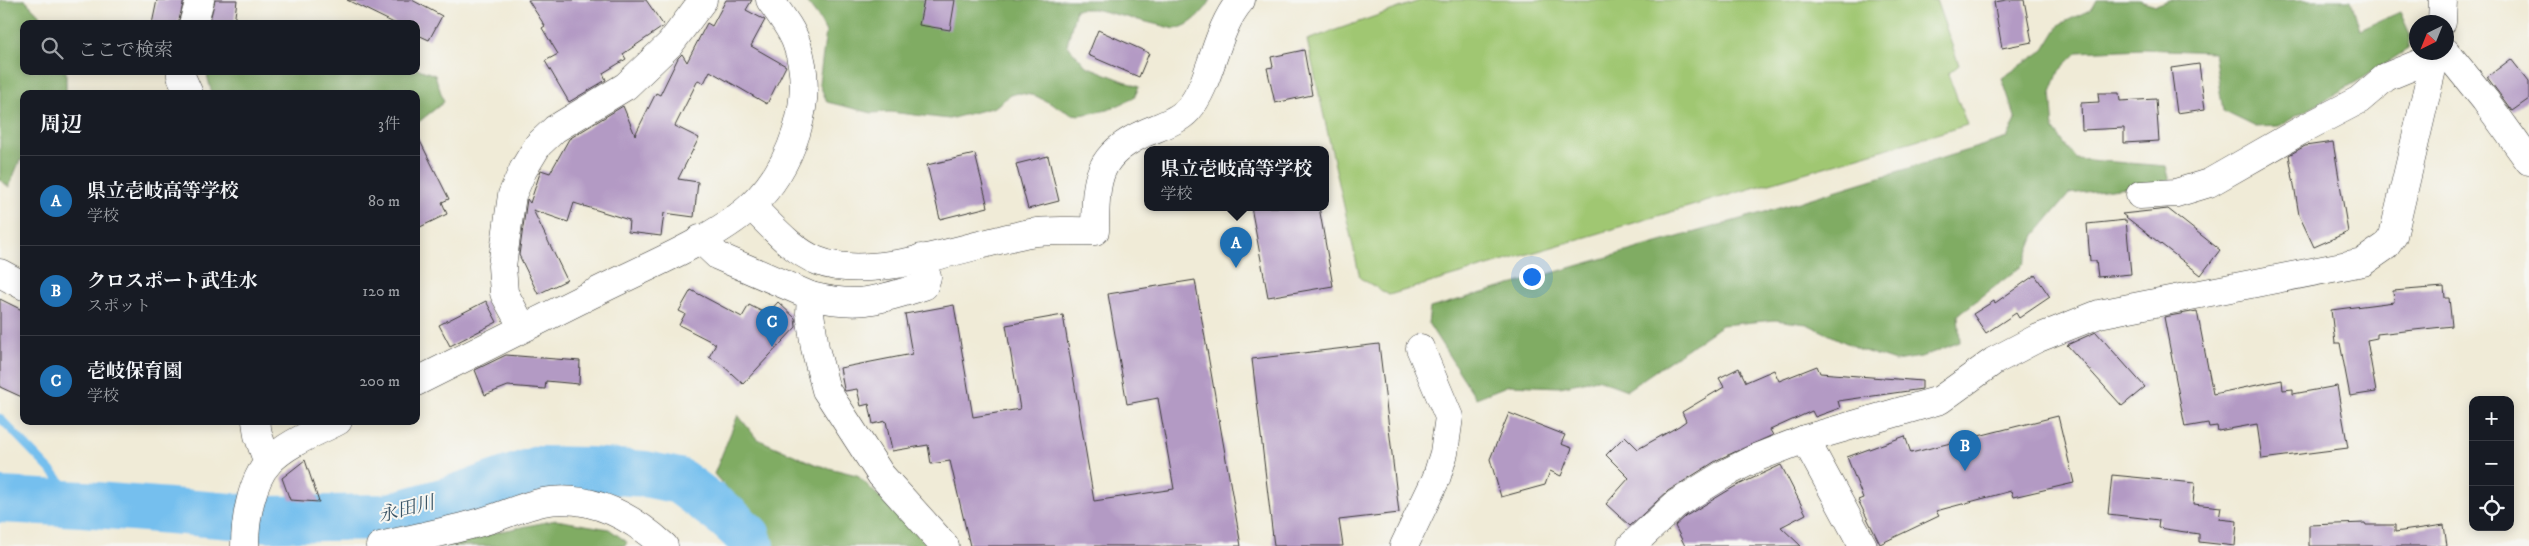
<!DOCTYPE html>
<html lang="ja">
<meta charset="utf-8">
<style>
:root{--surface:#171b24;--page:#242831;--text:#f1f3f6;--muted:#9ea1a6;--line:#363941;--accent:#1f6fb2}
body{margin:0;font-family:"IM FELL DW Pica","Noto Serif JP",serif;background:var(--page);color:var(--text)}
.controls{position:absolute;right:15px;bottom:15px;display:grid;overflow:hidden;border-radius:10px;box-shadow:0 2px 12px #0003}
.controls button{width:45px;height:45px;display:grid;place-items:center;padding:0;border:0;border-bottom:1px solid var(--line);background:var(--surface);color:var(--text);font:25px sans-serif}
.compass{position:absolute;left:2409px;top:15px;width:45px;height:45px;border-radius:50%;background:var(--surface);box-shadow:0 2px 12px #0003;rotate:223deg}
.you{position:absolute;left:1531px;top:276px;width:18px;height:18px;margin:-12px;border:4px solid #fff;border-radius:50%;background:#1a73e8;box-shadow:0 0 0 8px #1a73e833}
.badge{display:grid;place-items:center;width:32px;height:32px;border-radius:50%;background:var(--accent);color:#fff;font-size:16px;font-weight:700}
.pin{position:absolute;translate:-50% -41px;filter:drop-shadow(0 1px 2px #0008)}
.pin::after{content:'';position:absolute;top:26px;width:18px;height:15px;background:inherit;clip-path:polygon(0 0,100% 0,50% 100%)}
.popup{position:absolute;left:1144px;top:146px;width:185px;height:65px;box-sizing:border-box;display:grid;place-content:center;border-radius:10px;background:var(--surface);filter:drop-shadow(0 1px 4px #0005);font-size:16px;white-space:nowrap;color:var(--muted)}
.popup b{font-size:19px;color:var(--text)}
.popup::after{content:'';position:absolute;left:50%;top:100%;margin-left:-10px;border:10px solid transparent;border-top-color:var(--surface)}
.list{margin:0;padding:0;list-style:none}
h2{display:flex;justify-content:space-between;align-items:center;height:65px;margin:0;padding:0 20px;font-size:21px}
h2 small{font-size:16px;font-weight:400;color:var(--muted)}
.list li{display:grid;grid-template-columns:32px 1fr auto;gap:15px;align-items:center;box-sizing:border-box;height:90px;padding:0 20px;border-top:1px solid var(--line)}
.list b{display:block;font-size:19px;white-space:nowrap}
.list p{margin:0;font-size:16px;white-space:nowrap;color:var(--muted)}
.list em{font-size:16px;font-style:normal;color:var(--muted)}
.icon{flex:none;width:28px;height:28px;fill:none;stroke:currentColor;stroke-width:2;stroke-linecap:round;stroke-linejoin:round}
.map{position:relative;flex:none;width:2529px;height:546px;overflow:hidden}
.search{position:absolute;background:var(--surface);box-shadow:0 2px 12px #0003;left:20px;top:20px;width:400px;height:55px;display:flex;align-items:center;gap:12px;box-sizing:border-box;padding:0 18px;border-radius:10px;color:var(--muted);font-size:19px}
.panel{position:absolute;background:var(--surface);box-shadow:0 2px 12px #0003;left:20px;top:90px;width:400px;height:335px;border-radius:10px}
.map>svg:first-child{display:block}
.green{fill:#a0c772;stroke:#5e7247}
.forest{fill:#80ac64;stroke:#4e6440}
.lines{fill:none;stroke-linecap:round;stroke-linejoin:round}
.stream{stroke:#75bfee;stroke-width:8}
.river{stroke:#75bfee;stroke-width:46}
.building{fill:#b39ac4}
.minor-casing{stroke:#3c3b38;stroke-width:29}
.minor{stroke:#fff;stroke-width:28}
.labels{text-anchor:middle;stroke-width:4;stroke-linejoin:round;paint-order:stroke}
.water-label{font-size:19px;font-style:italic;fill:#3b5566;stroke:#f6f6f2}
</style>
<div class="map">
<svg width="2529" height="546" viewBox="0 0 2529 546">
<rect width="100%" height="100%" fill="#f6f6f2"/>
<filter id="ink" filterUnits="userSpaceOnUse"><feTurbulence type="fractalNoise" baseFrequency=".02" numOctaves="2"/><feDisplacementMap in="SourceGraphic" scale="10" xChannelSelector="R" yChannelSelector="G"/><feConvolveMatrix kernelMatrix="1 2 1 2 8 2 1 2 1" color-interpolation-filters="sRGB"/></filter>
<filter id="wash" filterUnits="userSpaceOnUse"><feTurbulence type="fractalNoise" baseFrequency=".0096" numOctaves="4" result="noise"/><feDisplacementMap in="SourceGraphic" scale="20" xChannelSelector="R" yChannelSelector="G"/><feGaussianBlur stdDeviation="1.12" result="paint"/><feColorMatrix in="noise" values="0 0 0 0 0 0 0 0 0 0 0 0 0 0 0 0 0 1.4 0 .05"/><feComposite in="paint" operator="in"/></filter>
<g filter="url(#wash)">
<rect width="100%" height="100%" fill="#f0ebd7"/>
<polygon class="green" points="1422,0 1936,0 1959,65 1948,74 1967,125 1389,295 1360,278 1307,40"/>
<g class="forest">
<polygon points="0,0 25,0 48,24 24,24 24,71 66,71 66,93 72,94 24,94 24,162 20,160 9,187 0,180"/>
<path d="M805 0H1211C1203 13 1191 26 1175 29L1094 9H1076L1067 45 1086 66 1139 87 1134 98 1108 110 1080 115 1071 114 1036 96 1019 93 1010 95 995 107 949 119 890 112 872 113 827 102 819 83 826 32 818 17Z"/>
<polygon points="2097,0 2139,0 2156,5 2169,0 2351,0 2360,30 2400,12 2410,34 2408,49 2363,78 2279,126 2256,127 2223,111 2214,52 2143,49 2078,52 2059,71 2051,92 2054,130 2076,159 2166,166 2170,182 2069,194 2035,235 2023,265 1958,315 1960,342 1921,357 1895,361 1861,350 1807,324 1775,320 1722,325 1627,390 1597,379 1560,387 1509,385 1476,398 1428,323 1430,308 1779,208 2007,138 2016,120 2002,78 2044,50 2060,24 2092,9"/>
<polygon points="416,68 435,75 444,102 416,124 416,94 212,94 206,71 416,71"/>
<polygon points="738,415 757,439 817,465 857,475 929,546 766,546 765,541 728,490 714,474"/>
<polygon points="556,520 609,529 627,542 625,546 439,546 444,543"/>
</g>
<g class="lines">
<polyline class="stream" points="0,418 83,504"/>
<polyline class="river" points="0,500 83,504 270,519 386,517 450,499 538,469 589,470 645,474 679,481 726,516 748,536 751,546"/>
</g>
<g id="blocks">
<g class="building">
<polygon points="157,0 184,0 178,24 152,24"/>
<polygon points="215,0 237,0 234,24 209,24"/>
<polygon points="347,0 412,0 442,16 429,40 416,34 416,24 396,24"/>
<polygon points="528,0 646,0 664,26 623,54 626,59 603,73 606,80 569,102 545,61 558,54 542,28 545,26"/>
<polygon points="726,0 752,0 746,10 765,20 751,46 786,66 767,104 710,71 704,83 698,80 675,126 699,138 678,179 698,182 694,217 664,213 661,236 628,232 629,220 574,203 568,222 533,210 567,280 538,294 519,255 527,199 530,203 541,170 550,173 569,139 623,106 635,135 656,93 660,95 678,58 682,54 687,62 707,23 712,26"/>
<polygon points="924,0 955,0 950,30 919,25"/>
<polygon points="2007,0 2024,0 2032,42 2002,48 1994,2"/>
<polygon points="1098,30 1149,53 1139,77 1088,55"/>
<polygon points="1304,50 1312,95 1275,103 1267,68 1273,67 1271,57"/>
<polygon points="2511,59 2529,82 2529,99 2512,111 2487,77"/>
<polygon points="2199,64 2205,109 2177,113 2171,68"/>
<polygon points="2098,93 2119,93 2120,101 2156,99 2159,141 2124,143 2124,128 2082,130 2081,103 2099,102"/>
<polygon points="416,133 449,199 442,202 447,214 416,229"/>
<polygon points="2333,142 2348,232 2314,247 2299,215 2289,155 2305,146"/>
<polygon points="975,154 988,207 940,219 927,165"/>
<polygon points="1048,156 1059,201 1028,209 1016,164"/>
<polygon points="1251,207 1319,207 1333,286 1268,297"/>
<polygon points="2168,209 2220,250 2201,275 2122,214"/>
<polygon points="2126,220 2131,274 2098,277 2096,261 2090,261 2087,224"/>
<polygon points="2035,275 2050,297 2019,318 2016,313 1986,333 1973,314 1994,301 1995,303"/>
<polygon points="1195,280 1241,546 970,546 950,461 931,464 928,445 892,451 886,421 873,424 869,404 861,406 857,389 845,391 844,389 840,368 912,354 905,314 954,305 973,417 1020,409 1006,325 1063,315 1094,501 1174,489 1158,398 1127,404 1108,294"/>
<polygon points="2444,287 2445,298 2449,298 2452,326 2377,334 2377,338 2367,340 2376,392 2350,396 2340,343 2335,343 2331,310 2394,302 2393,291"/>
<polygon points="691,290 742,317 749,305 767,314 778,302 795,318 796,327 743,384 721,364 709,357 716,344 679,325 685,314 679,311"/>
<polygon points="0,299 24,311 24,398 0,387"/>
<polygon points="486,301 497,322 450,346 439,325"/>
<polygon points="2197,311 2213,394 2282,380 2283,390 2293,389 2293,394 2337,386 2348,448 2262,459 2257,424 2218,431 2217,426 2209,427 2208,423 2185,427 2164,317"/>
<polygon points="2096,332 2145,387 2122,406 2067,345"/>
<polygon points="1379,344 1399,513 1339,520 1343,546 1274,546 1252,359"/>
<polygon points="506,355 580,361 579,384 546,381 545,389 508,386 485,395 475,370"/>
<polygon points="1817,366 1820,373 1922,381 1922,389 1838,401 1840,408 1815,417 1812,411 1770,430 1773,435 1719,459 1668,491 1630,526 1606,504 1629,478 1606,455 1625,436 1638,449 1679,426 1686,421 1682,412 1724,387 1719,378 1739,368 1746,382 1774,370 1779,381"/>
<polygon points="1509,413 1565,435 1561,444 1572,448 1561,476 1550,471 1545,485 1501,497 1490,459"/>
<polygon points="2058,416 2074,483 2013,497 2011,491 1936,511 1939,516 1880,544 1858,500 1863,498 1847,457 1905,436 1911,453"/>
<polygon points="305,460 319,502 290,500 282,478"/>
<polygon points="1781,465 1806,514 1781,527 1801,546 1685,546 1675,526 1686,516 1734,487"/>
<polygon points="2112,475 2195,483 2193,504 2221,507 2219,519 2237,521 2235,546 2199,542 2199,534 2158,528 2159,520 2108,514"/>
<polygon points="2365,523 2366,525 2395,525 2395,532 2444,525 2447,546 2309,546 2309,525"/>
</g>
</g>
</g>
<g filter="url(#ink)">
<use href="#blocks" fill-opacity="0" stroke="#3c3b38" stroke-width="1"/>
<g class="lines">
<g class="minor-casing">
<g id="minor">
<polyline points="2442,22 2443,0"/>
<polyline points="193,24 200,0"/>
<polyline points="2446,52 2485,100 2529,161"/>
<polyline points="181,71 181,76 189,94"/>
<polyline points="2140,195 2176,193 2209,183 2307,127 2359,100 2386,77 2435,57"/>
<path d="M751 206C771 225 792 251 818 261 871 283 974 243 1030 233 1051 229 1074 232 1095 231 1096 181 1094 155 1147 132 1161 126 1178 121 1188 110 1212 83 1214 31 1241 0"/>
<polyline points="700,239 718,256 811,296 810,313 815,348 826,390 881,475 945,546"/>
<polyline points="0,273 24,286"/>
<path d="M811 296C859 308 879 300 924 286L927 277 921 258"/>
<polyline points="523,328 504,293 502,266 512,195 523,170 538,145 555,129 626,86 670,44 703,0"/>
<path d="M416 382C475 353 533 323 592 294 639 270 712 241 750 207 792 168 816 100 797 45 792 29 779 13 770 0"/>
<polyline points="256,421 258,435 268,463"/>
<polyline points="1805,439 1863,546"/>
<path d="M245 546C245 521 251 481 269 462 287 443 315 433 338 421"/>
<path d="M380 546C413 538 447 532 481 522 501 517 522 506 543 502 590 494 630 515 664 546"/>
<polyline points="1404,546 1436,479 1444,453 1449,417 1420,348"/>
<polyline points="1631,546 1676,504 1726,473 1758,457 1805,439 1940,400 1994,361 2036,339 2099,314 2363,262 2386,246 2393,236 2436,52"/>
</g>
</g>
<use href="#minor" class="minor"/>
</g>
</g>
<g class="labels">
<g class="water-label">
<text transform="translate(406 508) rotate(-14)" y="7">永田川</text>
</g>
</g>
</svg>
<div class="controls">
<button>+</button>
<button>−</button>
<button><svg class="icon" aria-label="locate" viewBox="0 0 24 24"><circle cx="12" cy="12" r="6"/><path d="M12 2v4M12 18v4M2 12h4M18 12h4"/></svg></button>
</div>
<svg class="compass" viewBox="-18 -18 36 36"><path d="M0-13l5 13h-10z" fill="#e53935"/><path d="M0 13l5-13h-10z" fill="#9ea1a6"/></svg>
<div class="you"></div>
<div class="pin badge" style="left:1236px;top:268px">A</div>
<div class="popup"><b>県立壱岐高等学校</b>学校</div>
<div class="pin badge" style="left:1965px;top:471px">B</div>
<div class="pin badge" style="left:772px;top:347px">C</div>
<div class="search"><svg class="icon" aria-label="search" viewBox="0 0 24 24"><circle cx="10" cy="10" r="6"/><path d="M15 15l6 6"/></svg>ここで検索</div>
<section class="panel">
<h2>周辺<small>3件</small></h2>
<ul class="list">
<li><span class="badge">A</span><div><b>県立壱岐高等学校</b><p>学校</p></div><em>80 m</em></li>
<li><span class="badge">B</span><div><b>クロスポート武生水</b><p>スポット</p></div><em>120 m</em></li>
<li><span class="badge">C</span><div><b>壱岐保育園</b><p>学校</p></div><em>200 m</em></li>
</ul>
</section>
</div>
